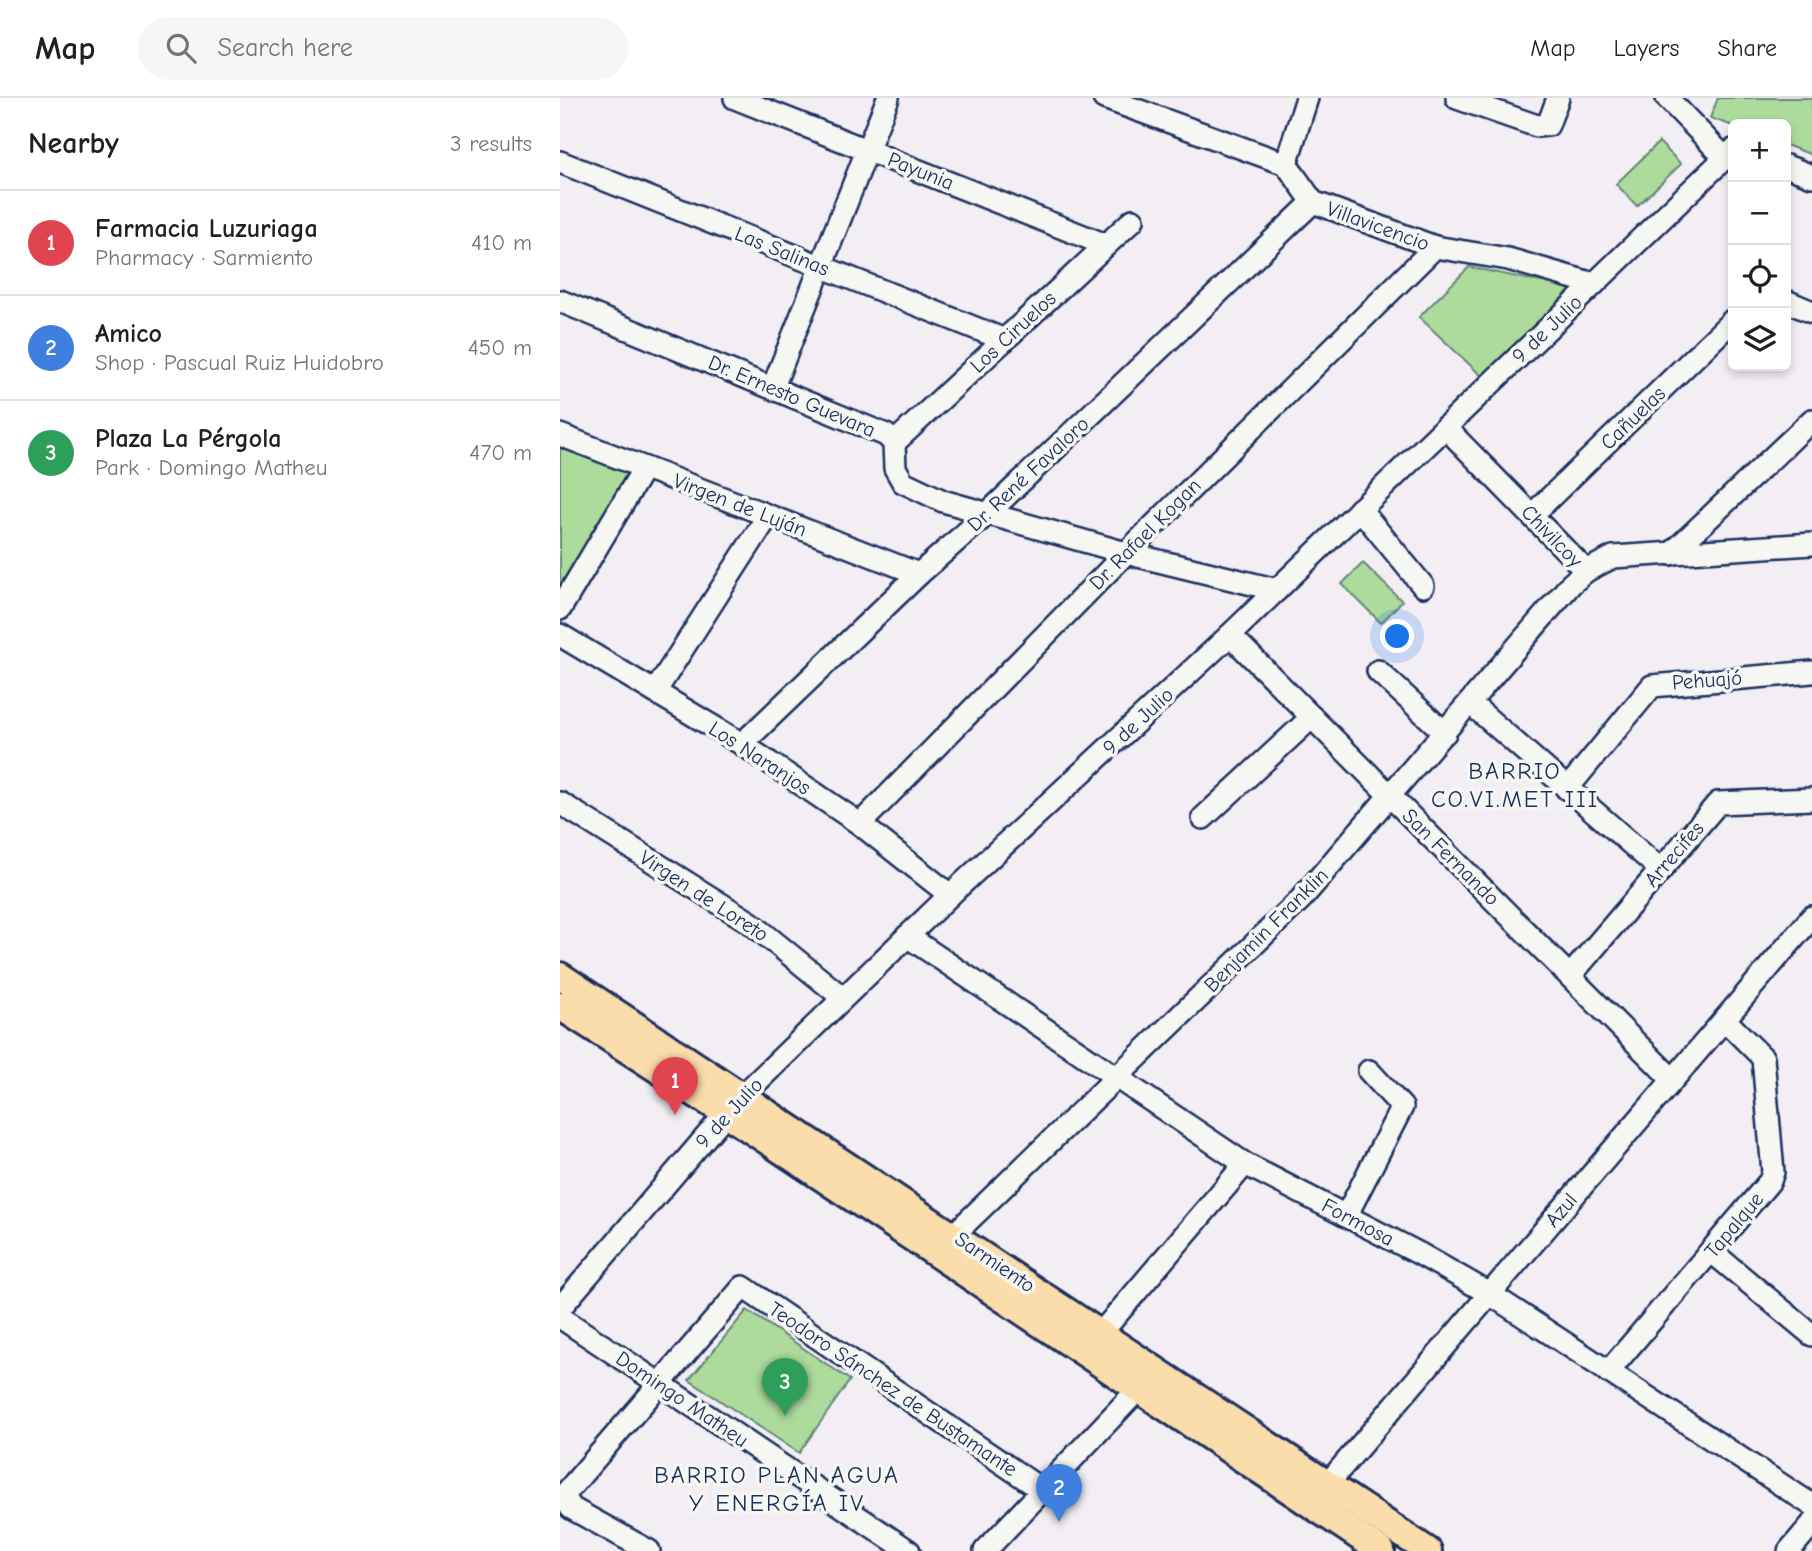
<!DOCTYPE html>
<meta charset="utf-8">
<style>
:root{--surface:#fff;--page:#f6f6f6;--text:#202124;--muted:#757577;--line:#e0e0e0;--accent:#c8321e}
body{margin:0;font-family:"Comic Neue",sans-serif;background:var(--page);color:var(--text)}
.controls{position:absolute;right:21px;top:21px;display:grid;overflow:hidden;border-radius:10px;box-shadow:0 4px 10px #0003}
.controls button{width:63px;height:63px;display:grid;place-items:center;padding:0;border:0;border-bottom:2px solid var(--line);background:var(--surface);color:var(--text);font:35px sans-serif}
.you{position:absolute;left:838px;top:539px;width:24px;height:24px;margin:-18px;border:5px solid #fff;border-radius:50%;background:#1a73e8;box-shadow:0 0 0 10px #1a73e833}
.badge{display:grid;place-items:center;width:46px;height:46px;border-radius:50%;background:var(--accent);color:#fff;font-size:23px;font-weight:700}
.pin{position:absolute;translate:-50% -58px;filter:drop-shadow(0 2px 4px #0008)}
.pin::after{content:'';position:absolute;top:37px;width:24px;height:21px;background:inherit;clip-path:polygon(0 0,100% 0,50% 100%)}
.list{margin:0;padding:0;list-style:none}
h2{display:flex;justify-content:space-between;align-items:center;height:91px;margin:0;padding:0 28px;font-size:30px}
h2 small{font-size:23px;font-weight:400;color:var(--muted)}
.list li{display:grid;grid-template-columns:46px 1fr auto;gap:21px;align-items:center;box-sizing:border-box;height:105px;padding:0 28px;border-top:2px solid var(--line)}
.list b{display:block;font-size:26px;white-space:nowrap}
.list p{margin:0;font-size:23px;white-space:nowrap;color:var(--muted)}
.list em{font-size:23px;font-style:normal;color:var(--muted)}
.icon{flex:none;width:38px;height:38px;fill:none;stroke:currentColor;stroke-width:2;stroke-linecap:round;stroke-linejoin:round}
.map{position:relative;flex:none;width:1252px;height:1453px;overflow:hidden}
header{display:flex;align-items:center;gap:42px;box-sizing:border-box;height:98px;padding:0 35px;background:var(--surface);border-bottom:2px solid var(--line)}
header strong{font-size:33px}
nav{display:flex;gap:38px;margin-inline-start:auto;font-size:24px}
.search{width:490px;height:63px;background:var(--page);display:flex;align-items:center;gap:18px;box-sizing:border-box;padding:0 24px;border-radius:38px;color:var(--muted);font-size:26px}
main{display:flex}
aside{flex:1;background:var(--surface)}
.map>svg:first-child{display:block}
.green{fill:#acdb9b;stroke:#64857c;stroke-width:2}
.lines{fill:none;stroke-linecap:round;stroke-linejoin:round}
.minor-casing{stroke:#1b2f5e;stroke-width:26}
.major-casing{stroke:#1b2f5e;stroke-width:32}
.minor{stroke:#f6f6f2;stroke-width:21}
.major{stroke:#fbddab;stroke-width:26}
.labels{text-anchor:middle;stroke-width:7;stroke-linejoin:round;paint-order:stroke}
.street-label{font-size:21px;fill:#1b2f5e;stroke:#f6f6f2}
.quarter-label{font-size:24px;letter-spacing:2px;fill:#1b2f5e;stroke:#f6f6f2}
</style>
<header>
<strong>Map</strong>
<div class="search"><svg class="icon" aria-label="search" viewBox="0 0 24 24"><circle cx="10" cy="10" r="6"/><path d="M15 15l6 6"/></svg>Search here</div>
<nav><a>Map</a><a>Layers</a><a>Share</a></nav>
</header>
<main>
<aside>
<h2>Nearby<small>3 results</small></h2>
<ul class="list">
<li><span class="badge" style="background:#e0444e">1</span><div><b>Farmacia Luzuriaga</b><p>Pharmacy · Sarmiento</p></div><em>410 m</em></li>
<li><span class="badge" style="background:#3f7fe0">2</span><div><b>Amico</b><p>Shop · Pascual Ruiz Huidobro</p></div><em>450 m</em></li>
<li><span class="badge" style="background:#2e9e5b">3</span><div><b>Plaza La Pérgola</b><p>Park · Domingo Matheu</p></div><em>470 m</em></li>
</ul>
</aside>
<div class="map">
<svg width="1252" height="1453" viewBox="0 0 1252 1453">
<rect width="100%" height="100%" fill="#f2eef4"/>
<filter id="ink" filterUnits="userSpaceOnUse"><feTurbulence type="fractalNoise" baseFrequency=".0143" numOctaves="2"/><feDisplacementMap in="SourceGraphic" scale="14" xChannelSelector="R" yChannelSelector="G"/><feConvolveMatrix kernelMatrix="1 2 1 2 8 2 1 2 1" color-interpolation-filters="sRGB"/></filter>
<g filter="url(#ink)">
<g class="green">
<polygon points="1158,0 1252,0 1252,57 1226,47 1226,26 1173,28 1150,20"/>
<polygon points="1099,44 1121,66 1077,108 1056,86"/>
<polygon points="909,169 1020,192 927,283 859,219"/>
<polygon points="0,337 84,370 0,511"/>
<polygon points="803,465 842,503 821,525 782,486"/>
<polygon points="187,1212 290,1282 239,1355 129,1282"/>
</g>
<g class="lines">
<g class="minor-casing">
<g id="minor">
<polyline points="175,0 546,147"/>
<polyline points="544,0 726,66 753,104 875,149 948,161 1034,186"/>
<polyline points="897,0 977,28 988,27 998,0"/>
<polyline points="1107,0 1165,60"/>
<polyline points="0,64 445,242"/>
<polyline points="726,66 747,0"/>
<polyline points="1226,68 1252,78"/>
<polyline points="0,203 326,337 334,345 335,370 343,384 383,403 566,455 717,492"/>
<polyline points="1226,203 1252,214"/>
<polyline points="213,289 328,0"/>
<polyline points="885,329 1026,473 1053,459 1252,446"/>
<polyline points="0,337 359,476"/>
<polyline points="334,345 573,122"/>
<polyline points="800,411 863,488"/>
<polyline points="972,417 1173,222"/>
<polyline points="1111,456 1252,322"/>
<polyline points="0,511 84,370"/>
<polyline points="0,537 182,646 300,726 390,797"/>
<polyline points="670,537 1112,981"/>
<polyline points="818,573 885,635"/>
<polyline points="95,594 208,418"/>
<polyline points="910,605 1101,772"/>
<polyline points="182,646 359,476 427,416 753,104"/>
<polyline points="1007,691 1092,588 1252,574"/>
<polyline points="0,705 191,825 283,900"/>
<polyline points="643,720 752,619"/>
<polyline points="300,726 566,455 875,149"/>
<polyline points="347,838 685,1066 860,1156 930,1196 1252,1407"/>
<polyline points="1010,878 1158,705 1252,701"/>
<polyline points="786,1118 842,1009 809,973"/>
<polyline points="382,1148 741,801 1011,486 1026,473"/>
<polyline points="1152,1154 1252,1237"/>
<polyline points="0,1210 174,1006 390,797 670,537 1173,52"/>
<polyline points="0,1219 349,1453"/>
<polyline points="541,1235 685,1066"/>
<polyline points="1048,1274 1210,1083 1213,1074 1203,960 1165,922"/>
<polyline points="758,1397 1252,819"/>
<polyline points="89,1453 11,1410 4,1397 183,1189 482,1392"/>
<polyline points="425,1453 588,1281"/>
<polyline points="1229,1453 1252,1426"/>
</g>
</g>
<g class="major-casing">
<g id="major">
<polyline points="0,878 868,1453"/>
<polyline points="0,908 166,1015 821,1453"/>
</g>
</g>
<use href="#minor" class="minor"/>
<use href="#major" class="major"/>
</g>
</g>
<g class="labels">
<g class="street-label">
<text transform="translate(361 73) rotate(22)" y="7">Payunia</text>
<text transform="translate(818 128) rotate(20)" y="7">Villavicencio</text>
<text transform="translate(222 153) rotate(22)" y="7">Las Salinas</text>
<text transform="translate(987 231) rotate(-44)" y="7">9 de Julio</text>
<text transform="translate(453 234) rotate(-43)" y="7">Los Ciruelos</text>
<text transform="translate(232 298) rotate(23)" y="7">Dr. Ernesto Guevara</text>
<text transform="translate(1073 320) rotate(-44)" y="7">Cañuelas</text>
<text transform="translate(468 376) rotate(-43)" y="7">Dr. René Favaloro</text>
<text transform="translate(180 407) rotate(21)" y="7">Virgen de Luján</text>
<text transform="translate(585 436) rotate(-45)" y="7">Dr. Rafael Kogan</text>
<text transform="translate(992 438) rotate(46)" y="7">Chivilcoy</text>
<text transform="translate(1147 582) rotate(-4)" y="7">Pehuajó</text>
<text transform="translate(578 623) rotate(-43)" y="7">9 de Julio</text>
<text transform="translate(200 660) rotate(33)" y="7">Los Naranjos</text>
<text transform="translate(1114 756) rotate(-49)" y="7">Arrecifes</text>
<text transform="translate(891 759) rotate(45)" y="7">San Fernando</text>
<text transform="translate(144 798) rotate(33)" y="7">Virgen de Loreto</text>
<text transform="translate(706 832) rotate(-45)" y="7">Benjamin Franklin</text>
<text transform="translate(169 1015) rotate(-47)" y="7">9 de Julio</text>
<text transform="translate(1001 1112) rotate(-50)" y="7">Azul</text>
<text transform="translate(798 1124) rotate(28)" y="7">Formosa</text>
<text transform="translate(1174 1127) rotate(-50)" y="7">Tapalque</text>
<text transform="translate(435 1164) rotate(34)" y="7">Sarmiento</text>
<text transform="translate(333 1291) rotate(34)" y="7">Teodoro Sánchez de Bustamante</text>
<text transform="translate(122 1301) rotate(34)" y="7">Domingo Matheu</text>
</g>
<g class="quarter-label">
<text x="955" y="681">BARRIO<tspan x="955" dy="28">CO.VI.MET III</tspan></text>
<text x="217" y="1385">BARRIO PLAN AGUA<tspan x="217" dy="28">Y ENERGÍA IV</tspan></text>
</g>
</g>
</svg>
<div class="controls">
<button>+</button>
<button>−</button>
<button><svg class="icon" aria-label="locate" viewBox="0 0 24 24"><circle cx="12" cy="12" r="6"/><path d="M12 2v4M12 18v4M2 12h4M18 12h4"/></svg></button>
<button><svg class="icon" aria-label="layers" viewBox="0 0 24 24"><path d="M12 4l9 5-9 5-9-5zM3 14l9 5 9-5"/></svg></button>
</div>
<div class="you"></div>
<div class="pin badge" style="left:115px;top:1017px;background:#e0444e">1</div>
<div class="pin badge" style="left:499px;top:1424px;background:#3f7fe0">2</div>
<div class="pin badge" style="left:225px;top:1318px;background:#2e9e5b">3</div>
</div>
</main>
